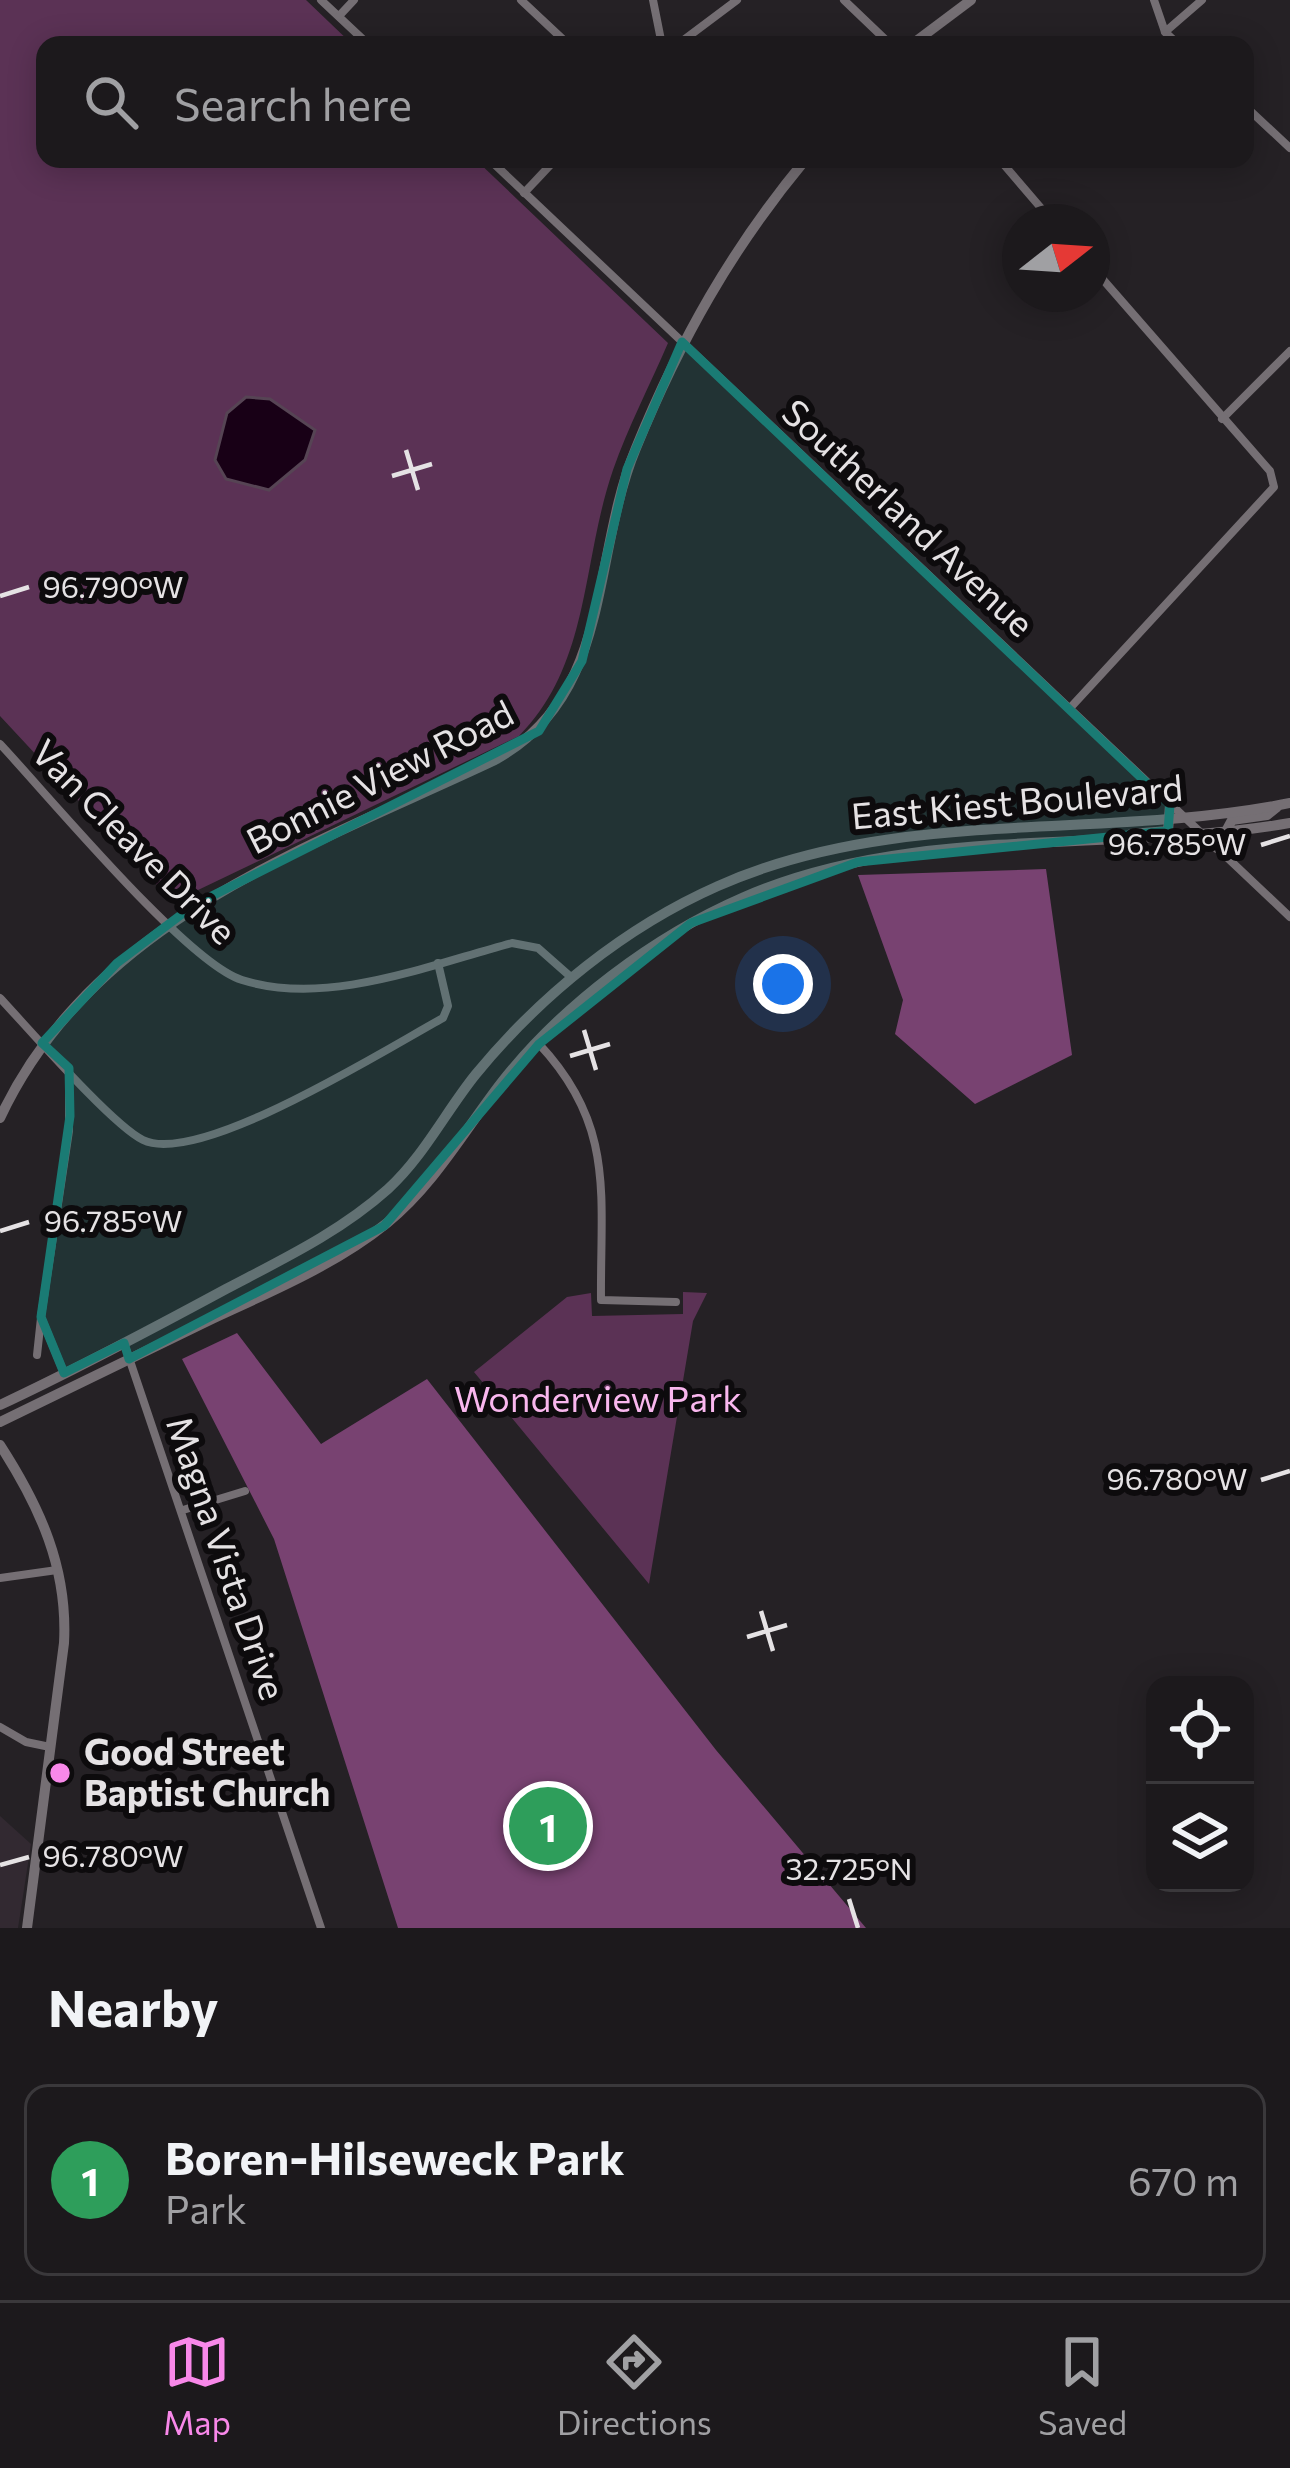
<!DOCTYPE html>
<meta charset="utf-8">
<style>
:root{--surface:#1c191c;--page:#292629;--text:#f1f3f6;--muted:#a0a0a3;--line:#3a383b;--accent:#f888e9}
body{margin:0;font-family:Commissioner,sans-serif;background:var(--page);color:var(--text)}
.controls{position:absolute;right:36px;bottom:36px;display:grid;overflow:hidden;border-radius:24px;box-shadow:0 6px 30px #0003}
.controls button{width:108px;height:108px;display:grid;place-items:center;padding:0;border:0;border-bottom:3px solid var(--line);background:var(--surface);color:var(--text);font:60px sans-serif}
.compass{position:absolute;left:1002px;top:204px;width:108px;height:108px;border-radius:50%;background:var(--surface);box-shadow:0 6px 30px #0003;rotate:73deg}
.you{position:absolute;left:783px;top:984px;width:42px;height:42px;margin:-30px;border:9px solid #fff;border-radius:50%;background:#1a73e8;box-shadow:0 0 0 18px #1a73e833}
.badge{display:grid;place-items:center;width:78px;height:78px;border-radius:50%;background:var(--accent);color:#fff;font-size:39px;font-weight:700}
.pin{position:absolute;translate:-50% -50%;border:6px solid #fff;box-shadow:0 3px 12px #0006}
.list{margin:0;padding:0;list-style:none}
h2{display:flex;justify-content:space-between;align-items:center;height:156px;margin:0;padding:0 48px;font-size:51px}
h2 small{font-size:39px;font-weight:400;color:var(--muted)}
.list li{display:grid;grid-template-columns:78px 1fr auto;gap:36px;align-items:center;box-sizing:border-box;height:192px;margin:0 24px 24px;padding:0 24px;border:3px solid var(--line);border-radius:24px}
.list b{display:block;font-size:45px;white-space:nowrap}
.list p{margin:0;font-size:39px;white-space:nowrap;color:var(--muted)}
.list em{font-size:39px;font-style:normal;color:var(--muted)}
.icon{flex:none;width:66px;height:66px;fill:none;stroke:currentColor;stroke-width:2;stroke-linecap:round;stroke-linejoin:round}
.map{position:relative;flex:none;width:1290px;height:1928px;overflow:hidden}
.search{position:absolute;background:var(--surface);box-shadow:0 6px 30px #0003;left:36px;right:36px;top:36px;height:132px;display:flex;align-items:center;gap:30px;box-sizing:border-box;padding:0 42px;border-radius:24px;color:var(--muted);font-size:45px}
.sheet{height:372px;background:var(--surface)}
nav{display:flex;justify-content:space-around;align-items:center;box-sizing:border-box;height:168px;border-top:3px solid var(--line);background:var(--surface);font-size:33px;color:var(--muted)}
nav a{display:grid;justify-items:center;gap:6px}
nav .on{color:var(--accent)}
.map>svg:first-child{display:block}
.built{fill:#322931}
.green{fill:#5b3255}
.forest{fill:#784271}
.water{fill:#180016;stroke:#564454;stroke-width:3}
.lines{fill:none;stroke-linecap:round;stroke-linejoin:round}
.street{stroke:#756f74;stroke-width:8}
.secondary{stroke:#756f74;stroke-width:10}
.marked{fill:#1a7b74;fill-opacity:0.2;stroke:#1a7b74;stroke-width:9;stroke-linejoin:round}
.ticks{fill:none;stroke:#e5e2e4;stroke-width:4.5}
.poi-dot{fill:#f888e9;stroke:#0d0b0d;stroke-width:4.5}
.labels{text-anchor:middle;stroke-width:12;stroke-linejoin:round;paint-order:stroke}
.street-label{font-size:36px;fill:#e5e2e4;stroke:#0d0b0d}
.park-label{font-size:36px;fill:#f9b7ee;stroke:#0d0b0d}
.poi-label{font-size:36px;font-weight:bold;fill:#e5e2e4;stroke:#0d0b0d;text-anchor:start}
.ticks-label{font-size:30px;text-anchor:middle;fill:#e5e2e4;stroke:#0d0b0d;stroke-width:12;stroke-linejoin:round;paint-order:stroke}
</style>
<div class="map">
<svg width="1290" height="1928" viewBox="0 0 1290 1928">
<rect width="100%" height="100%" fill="#252125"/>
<polygon class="built" points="0,1816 31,1844 18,1928 0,1928"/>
<g class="green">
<path d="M0 0H306L353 45H45V159H475L668 343C650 385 628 427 613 470 581 563 591 663 519 736L173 902 0 716Z"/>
<polygon points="683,1292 707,1293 693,1321 649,1584 474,1372 567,1297 591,1293 592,1316 683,1314"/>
</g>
<g class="forest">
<polygon points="1046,869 1072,1055 975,1104 895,1034 903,1000 858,875"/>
<polygon points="237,1333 321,1444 427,1379 716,1750 866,1928 398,1928 274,1539 182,1359"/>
</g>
<polygon class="water" points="246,397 270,399 315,430 305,460 269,490 226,479 215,460 227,413"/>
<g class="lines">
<g class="street">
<polyline points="321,0 369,45"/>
<polyline points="521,0 569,45"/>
<polyline points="653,0 662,45"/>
<polyline points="844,0 891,45"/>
<polyline points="1154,0 1165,32 1179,45"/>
<polyline points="339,16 354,0"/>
<polyline points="1165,32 1202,0"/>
<polyline points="677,45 737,0"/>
<polyline points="1245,106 1290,148"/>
<polyline points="489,159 1290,917"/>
<polyline points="999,159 1053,222"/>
<polyline points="524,193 556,159"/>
<polyline points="1222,419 1290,351"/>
<polyline points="1071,707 1274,487 1270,471 1092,267"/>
<path d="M0 744C47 794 187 963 242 980 328 1007 429 965 512 943L538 948 572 978"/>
<path d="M0 998C29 1029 112 1125 143 1140 199 1167 386 1049 443 1018L448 1006 438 963"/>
<path d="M539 1044C616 1126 600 1196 601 1300L676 1302"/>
<polyline points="124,1343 321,1928"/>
<polyline points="37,1355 41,1318"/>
<polyline points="64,1373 41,1317 69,1131 69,1070"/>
<polyline points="183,1510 245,1491"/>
<polyline points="0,1578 57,1570"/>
<polyline points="0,1727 26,1742 50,1747"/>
</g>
<g class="secondary">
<polyline points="911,45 971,0"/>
<polyline points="1131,834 1168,831 1170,805"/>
<polyline points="1217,848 1232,820 1267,815 1277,807"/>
<path d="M0 1118C94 918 309 848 495 760 614 694 590 559 636 448 680 340 732 248 806 159"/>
<path d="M0 1405C77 1369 152 1329 226 1289 283 1259 340 1232 388 1189 424 1156 446 1111 476 1074 540 996 625 927 718 886 897 806 1101 841 1290 803"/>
<path d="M0 1422C71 1388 141 1353 212 1319 272 1291 335 1265 387 1223 434 1185 464 1131 501 1083 562 1005 654 936 744 897 914 823 1111 854 1290 823"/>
<path d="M0 1445C40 1507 68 1568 64 1643L27 1928"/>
</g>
</g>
<path class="marked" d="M682 342 1170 805 1168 831 858 862 691 923 539 1044 384 1226 129 1359 124 1343 64 1373 41 1317 70 1116 69 1068 42 1043 117 963 194 905 539 731 582 661 627 469Z"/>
<path class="ticks" d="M406 450 418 490M392 476 432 464M0 596 29 587M1261 845 1290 836M584 1030 596 1070M570 1056 610 1044M0 1231 29 1222M1261 1480 1290 1471M761 1611 773 1651M747 1637 787 1625M0 1865 29 1857M849 1899 858 1928"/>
<circle class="poi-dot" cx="60" cy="1773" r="12"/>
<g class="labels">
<g class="street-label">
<text transform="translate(908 518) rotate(43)" y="13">Southerland Avenue</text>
<text transform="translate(380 777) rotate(-27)" y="13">Bonnie View Road</text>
<text transform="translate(1017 802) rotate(-5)" y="13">East Kiest Boulevard</text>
<text transform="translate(134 842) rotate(45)" y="13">Van Cleave Drive</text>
<text transform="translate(226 1558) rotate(71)" y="13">Magna Vista Drive</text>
</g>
<g class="park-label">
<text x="598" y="1412">Wonderview Park</text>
</g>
<g class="poi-label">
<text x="84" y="1765">Good Street<tspan x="84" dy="41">Baptist Church</tspan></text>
</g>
</g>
<g class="ticks-label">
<text x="113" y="598">96.790°W</text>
<text x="1177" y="855">96.785°W</text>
<text x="113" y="1232">96.785°W</text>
<text x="1177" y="1490">96.780°W</text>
<text x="113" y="1867">96.780°W</text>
<text x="849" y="1880">32.725°N</text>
</g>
</svg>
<div class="controls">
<button><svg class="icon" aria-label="locate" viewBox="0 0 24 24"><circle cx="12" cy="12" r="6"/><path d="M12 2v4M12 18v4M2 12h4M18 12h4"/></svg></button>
<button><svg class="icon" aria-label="layers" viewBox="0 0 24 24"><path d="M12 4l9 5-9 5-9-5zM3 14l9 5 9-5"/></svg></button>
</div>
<svg class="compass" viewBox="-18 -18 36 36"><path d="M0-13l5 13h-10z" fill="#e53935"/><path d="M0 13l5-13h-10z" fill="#a0a0a3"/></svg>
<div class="you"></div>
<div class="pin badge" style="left:548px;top:1826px;background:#2e9e5b">1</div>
<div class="search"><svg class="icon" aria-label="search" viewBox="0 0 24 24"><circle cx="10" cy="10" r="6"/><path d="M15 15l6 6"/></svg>Search here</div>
</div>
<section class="sheet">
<h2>Nearby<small></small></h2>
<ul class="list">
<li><span class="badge" style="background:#2e9e5b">1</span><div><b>Boren-Hilseweck Park</b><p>Park</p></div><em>670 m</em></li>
</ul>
</section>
<nav>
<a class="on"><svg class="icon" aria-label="map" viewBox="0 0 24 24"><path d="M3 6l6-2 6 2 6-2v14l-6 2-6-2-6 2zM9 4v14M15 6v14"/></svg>Map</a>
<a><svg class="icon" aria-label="directions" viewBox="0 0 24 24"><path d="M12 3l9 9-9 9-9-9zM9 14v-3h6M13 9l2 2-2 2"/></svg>Directions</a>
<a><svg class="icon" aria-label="saved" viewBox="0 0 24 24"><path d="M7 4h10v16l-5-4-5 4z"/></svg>Saved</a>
</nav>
